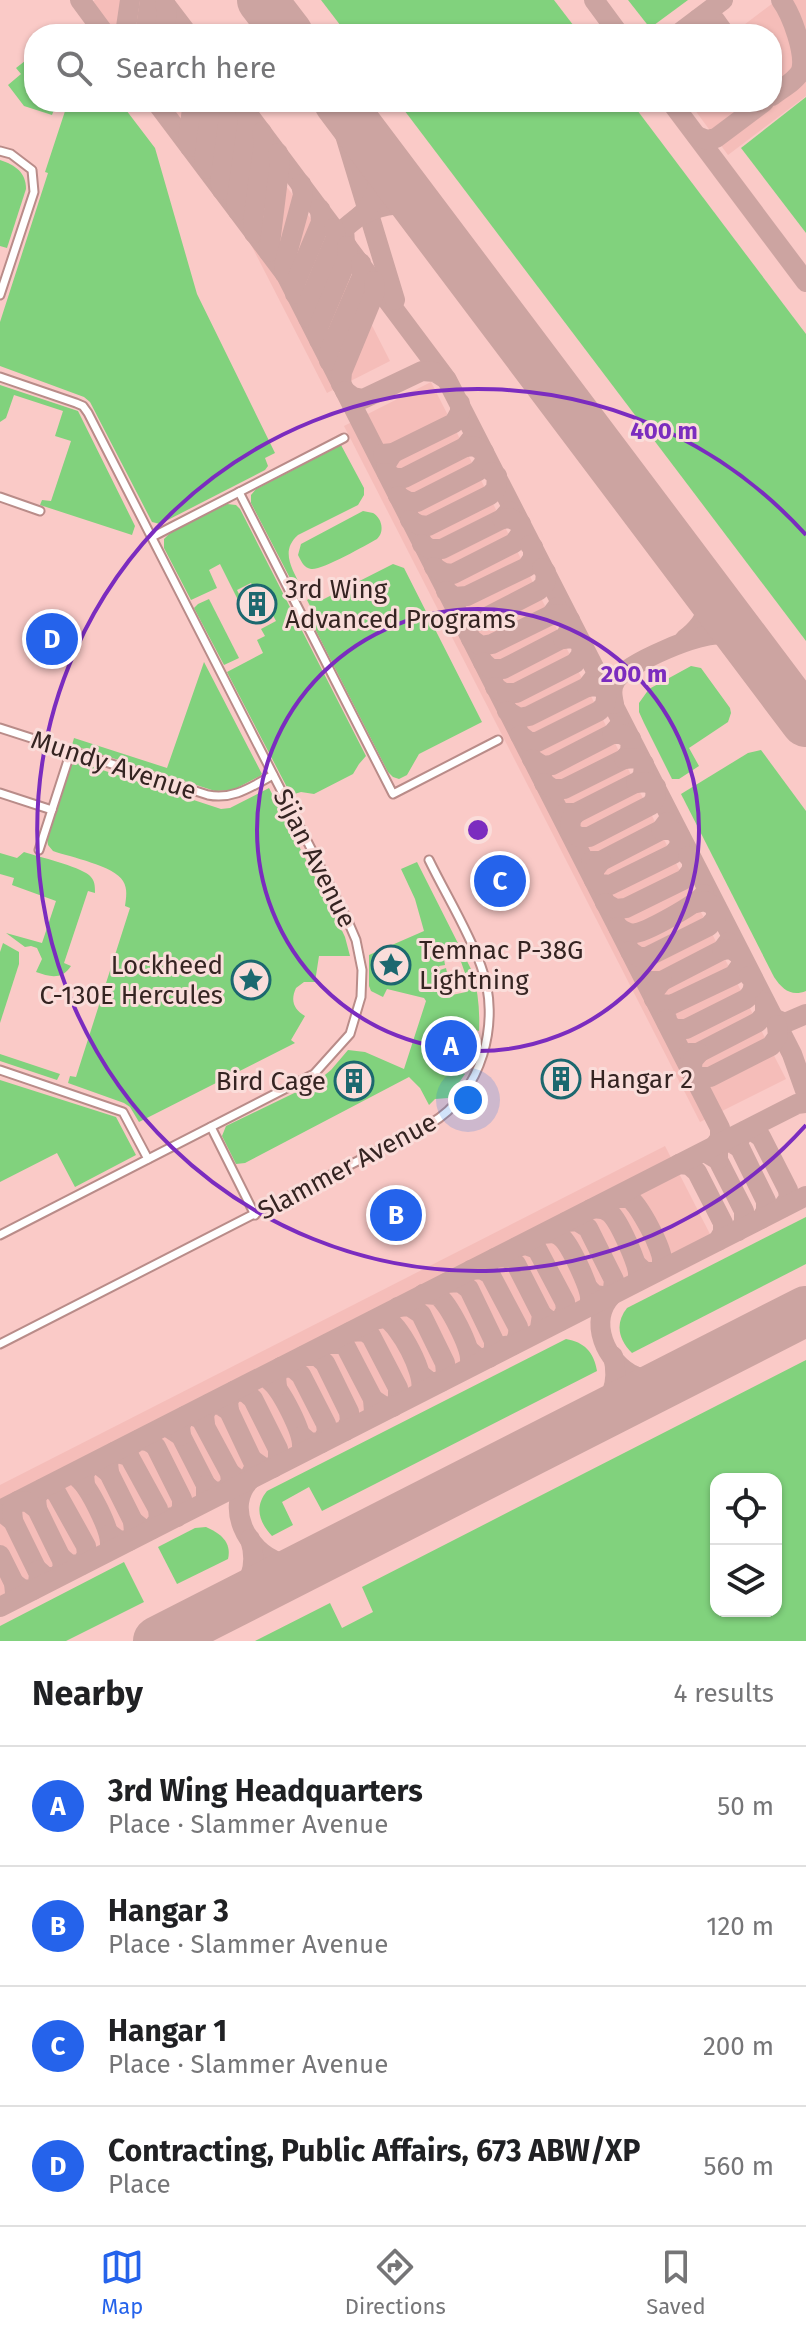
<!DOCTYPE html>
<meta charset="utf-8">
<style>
:root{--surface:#fff;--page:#f6f6f6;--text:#202124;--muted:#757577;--line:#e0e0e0;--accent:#2563eb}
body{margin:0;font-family:"Fira Sans",sans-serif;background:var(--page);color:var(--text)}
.controls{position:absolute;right:24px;bottom:24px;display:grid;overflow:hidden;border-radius:16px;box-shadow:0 2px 6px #0004}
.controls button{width:72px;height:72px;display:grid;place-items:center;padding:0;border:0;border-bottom:2px solid var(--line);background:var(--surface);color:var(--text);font:40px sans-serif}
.you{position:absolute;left:468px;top:1100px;width:28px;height:28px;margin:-20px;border:6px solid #fff;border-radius:50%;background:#1a73e8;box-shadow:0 0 0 12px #1a73e833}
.badge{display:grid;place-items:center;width:52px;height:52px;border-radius:50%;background:var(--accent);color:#fff;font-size:26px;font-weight:700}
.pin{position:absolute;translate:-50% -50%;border:4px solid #fff;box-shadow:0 2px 8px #0006}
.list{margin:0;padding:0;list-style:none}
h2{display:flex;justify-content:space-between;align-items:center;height:104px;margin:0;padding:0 32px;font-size:34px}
h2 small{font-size:26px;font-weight:400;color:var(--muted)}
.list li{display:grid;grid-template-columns:52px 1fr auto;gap:24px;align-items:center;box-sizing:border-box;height:120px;padding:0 32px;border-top:2px solid var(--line)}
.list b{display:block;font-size:30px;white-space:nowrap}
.list p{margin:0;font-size:26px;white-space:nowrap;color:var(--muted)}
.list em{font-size:26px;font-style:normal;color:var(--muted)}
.icon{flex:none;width:44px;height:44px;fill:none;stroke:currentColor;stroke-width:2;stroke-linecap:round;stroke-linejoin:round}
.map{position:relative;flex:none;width:806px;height:1641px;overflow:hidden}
.search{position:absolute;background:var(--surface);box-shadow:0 2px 6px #0004;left:24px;right:24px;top:24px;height:88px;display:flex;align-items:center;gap:20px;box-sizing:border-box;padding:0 28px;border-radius:32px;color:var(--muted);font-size:30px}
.sheet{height:584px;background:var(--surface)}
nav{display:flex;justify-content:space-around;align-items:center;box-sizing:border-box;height:112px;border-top:2px solid var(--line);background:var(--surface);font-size:22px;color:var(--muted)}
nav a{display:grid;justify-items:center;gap:4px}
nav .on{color:var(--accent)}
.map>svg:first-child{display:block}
.built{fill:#f5bdb9}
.green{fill:#81d27d;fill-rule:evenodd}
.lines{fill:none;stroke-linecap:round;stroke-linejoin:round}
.taxiway{stroke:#cca4a1;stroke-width:20}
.runway{stroke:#cca4a1;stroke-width:50}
.minor-casing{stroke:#b98c89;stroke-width:11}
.minor{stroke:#fff;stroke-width:7}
.ring{fill:none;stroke:#7b2cbf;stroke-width:4}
.labels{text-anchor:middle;stroke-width:6;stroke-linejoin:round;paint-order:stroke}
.poi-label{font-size:26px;fill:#352422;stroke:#faddda;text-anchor:start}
.street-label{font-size:26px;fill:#352422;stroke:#faddda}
.centre{fill:#7b2cbf;stroke:#faddda;stroke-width:4}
.ring-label{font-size:24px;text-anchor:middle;font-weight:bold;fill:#7b2cbf;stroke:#faddda;stroke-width:6;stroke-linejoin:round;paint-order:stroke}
</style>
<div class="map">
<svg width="806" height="1641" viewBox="0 0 806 1641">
<rect width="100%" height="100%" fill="#facac7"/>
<g class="built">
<polygon points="95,0 146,0 172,34 94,34 78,13"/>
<polygon points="777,0 806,0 806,96 728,155 689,102 772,102 772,34 732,34"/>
<polygon points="145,102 223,102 332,247 390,361 327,393 245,233"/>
<polygon points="431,382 786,1079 700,1122 344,426"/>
<polygon points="665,1146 712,1238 0,1600 0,1485"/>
</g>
<g class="green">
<polygon points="321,0 554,0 580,34 347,34"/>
<polygon points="628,0 688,0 650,28"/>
<polygon points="34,54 34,102 57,102 52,115 24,106 8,85 21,74 16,68"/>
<polygon points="806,97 806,233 741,148"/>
<polygon points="68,102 120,102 155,148 197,294 275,453 265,458 268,466 265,470 160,524 152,522 90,402 84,397 0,366 0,322 48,173 45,172"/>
<polygon points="398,102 631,102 806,334 806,641"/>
<path d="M0 160C15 165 26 172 26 189L7 248 0 246Z"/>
<polygon points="0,385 78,411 135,526 132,535 40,505 42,500 51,501 71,441 55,436 63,411 14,395 6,418 0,422"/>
<path d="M341 445 364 488V495L358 505 298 535C280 551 292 568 301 587L294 585 291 580 251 503V495L256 489Z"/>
<polygon points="227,504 236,505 240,509 366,756 359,764 353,774 314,794 301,792 291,795 227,672 263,653 257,640 265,636 261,629 276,621 269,608 274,605 264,586 255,590 251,583 237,590 241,598 238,600 220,564 209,570 217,588 191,600 164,548 164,539 171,532"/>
<path d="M363 511 373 513C382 518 385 532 377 539 366 545 321 571 311 569 304 568 301 561 298 555L301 544Z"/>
<polygon points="393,564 404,568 482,722 419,754 407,775 399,779 393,777 388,772 310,619 311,608 307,600 311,598 322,600"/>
<polygon points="209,599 239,658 224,665 194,608 198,604"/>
<polygon points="204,662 262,774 260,776 233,790 215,791 72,745 74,738 167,768"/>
<polygon points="691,666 701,668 730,708 731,713 728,722 689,748 699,766 679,779 672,779 644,723 639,712 639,703 649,689"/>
<path d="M761 750 806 811V991C791 997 782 989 774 977L681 794 748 753Z"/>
<path d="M78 762 221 809 230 808 269 788 336 918 345 937 350 956H319L315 982H304L296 988C290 1001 294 1009 305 1016L291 1040 295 1043 139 1122 130 1107 124 1103 68 1083 70 1076 76 1077 130 908 125 906C126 898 128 889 123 881 115 866 70 857 53 851L48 845 47 839 70 766Z"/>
<path d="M24 852C39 857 78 866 89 875 95 880 95 886 95 893L88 891 64 963 71 966C62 980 50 977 36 972L42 959 37 948 31 946 25 947 6 933 42 943 56 901 12 885 14 878 0 874V853L17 858Z"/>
<path d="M417 862 473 973C478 992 480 1011 479 1031L457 1024 451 1043 425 1034 423 1041 449 1050 443 1070 456 1075 457 1071 465 1074 448 1098 435 1099 429 1105 420 1088 409 1077 245 1163 236 1164 222 1136 226 1126 315 1083 331 1070 348 1050 365 1052 404 1069 426 1001 424 998 387 989 383 997 371 991 369 986V955L424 931 415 899 401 869ZM449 951H453L454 956H459L466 976 464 977 466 992 452 995 446 968 440 970 439 966 445 965 444 959 450 957Z"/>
<polygon points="3,943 19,952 19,964 0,1023 0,952"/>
<polygon points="0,1054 60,1074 57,1080 0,1061"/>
<polygon points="0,1080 116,1117 136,1155 75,1187 57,1153 0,1182"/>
<path d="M806 1217V1264L632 1353C618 1339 615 1323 627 1308Z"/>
<path d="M566 1339C584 1342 594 1352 597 1371L322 1511 309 1487 282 1502 293 1525 272 1536C259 1522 254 1507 267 1491Z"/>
<path d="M806 1360V1641H255L330 1603 342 1628 373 1612 362 1587ZM716 1479H776V1611H716Z"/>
<path d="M206 1527C220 1533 232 1542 228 1559L177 1584 158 1547 195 1528Z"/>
<polygon points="124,1562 144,1602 66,1641 0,1641 0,1626"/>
</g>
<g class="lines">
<g class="taxiway">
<polyline points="80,0 105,34"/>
<polyline points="162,0 188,34"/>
<polyline points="594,0 619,34"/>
<polyline points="698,19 706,17 715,20 725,34"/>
<polyline points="125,34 130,0"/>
<polyline points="145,34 150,0"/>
<polyline points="164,34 167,12 165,4"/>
<polyline points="678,34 723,0"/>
<path d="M772 96C781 89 796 81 801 71 806 54 792 15 781 0"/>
<polyline points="156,102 286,275 720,1128 720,1138 714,1147"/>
<polyline points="239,102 447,380 792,1054 806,1093"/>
<polyline points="335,102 395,300"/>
<polyline points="671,102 806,282"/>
<polyline points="697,136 707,140 716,138 764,102"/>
<polyline points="190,147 188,138 193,102"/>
<polyline points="207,169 204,159 212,102"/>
<polyline points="222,190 220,182 231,102"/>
<polyline points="238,211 236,203 248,119 245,110"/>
<path d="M360 216C397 197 408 202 436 231"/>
<polyline points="254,233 253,221 264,142 262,132"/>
<path d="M345 243 344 229C350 223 358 218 364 212 385 191 379 164 368 140"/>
<polyline points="269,252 280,162 278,153"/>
<polyline points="285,274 284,265 303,195 301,184"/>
<polyline points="295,294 295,284 321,222 320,209"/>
<polyline points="308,318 307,306 336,237 334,228"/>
<polyline points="319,340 318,328 348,257 347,246"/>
<polyline points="329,361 330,350 362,276 361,263"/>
<polyline points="341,384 342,372 375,292 374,281"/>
<polyline points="345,391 353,397 363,399 422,371 435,372 446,379"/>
<polyline points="393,453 386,464 387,473 395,478 404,478 465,447 472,438"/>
<polyline points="383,454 393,453 454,423 460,412 460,403"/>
<polyline points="398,496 409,502 417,502 478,471 485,462 484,452 474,446 465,447"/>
<polyline points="410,520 419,525 428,526 490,495 496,489 497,476 492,472"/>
<polyline points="422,544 430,549 442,549 502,519 509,511"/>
<polyline points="434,567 444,573 453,574 514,543 521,533 521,524 510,518 502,519"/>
<polyline points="446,591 455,597 467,596 527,567 533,558 533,547 530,545"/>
<polyline points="459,615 469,622 479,621 539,590 545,584 546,572 542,568"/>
<polyline points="471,639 481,646 492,644 551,615 557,607"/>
<path d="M685 639C712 618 710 604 696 576"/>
<polyline points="483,662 491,669 503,669 565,637 570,628 570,620 562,614 551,615"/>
<polyline points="495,687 504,693 516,693 575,663 581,655 582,643 572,638 563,639"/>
<path d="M614 704C612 695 611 688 616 680 628 663 701 631 722 635 735 637 745 645 754 653"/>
<polyline points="507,711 519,718 529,716 587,687 594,678"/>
<polyline points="520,735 529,742 537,742 599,711 605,705 607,691 596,686 587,687"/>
<polyline points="532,759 543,766 552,765 612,734 619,726"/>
<polyline points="544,783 553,789 564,789 624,759 630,752 631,739 621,734 612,734"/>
<polyline points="565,813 576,813 639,781 643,775 644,764 636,758 624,759"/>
<polyline points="576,813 571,819 570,831 579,837 589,837 651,805 655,799 656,787 646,782 636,783"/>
<polyline points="591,861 601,861 661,830 667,822"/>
<polyline points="601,861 594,870 594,880 600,884 610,885 673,854 679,847 680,836 671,830 661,830"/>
<polyline points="605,903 616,909 626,908 685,879 692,870 692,860 688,856"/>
<path d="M618 927C624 931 629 935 636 933 648 931 699 903 704 894"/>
<polyline points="630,951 639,957 647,957 709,926 716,918 716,907 705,901 696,903"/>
<polyline points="652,981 662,981 722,950 728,942"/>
<polyline points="662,981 655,990 654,999 660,1004 671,1005 734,975 741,965 741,956 731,949 722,950"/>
<polyline points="773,1018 785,1023 806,1014"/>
<path d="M667 1019V1023L675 1029H686L746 999C753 993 754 988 753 979L749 976"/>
<polyline points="689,1053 698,1053 758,1022 765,1014 765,1002"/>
<polyline points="699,1053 693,1060 691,1072 700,1077 710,1077 771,1046 778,1036 777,1025"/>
<polyline points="741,1137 745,1131 754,1132 761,1137 788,1190 789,1198 782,1208"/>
<polyline points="708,1154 718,1160 744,1211 744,1223 738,1231"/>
<polyline points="718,1160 718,1150 723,1142 732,1143 740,1148 766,1201 766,1211 761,1219"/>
<polyline points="679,1164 689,1165 697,1172 723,1223 723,1232 718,1241"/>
<path d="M614 1198H629C639 1205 663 1249 662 1261 662 1267 660 1268 656 1272H645L637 1265"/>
<path d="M591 1209C598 1208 604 1208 610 1213 619 1221 639 1265 638 1276"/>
<polyline points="566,1222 577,1221 588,1228 614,1280 613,1289 608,1297 595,1295 589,1289"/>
<path d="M543 1234C550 1233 555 1232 561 1237 570 1244 591 1289 590 1300"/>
<polyline points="517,1247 526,1245 537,1249 565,1302 566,1310 560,1321 550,1321 542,1315"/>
<polyline points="495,1258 506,1257 516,1264 542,1315 540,1328"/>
<path d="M471 1270 481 1269 490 1274 518 1327C519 1335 517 1339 513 1345L505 1346"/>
<polyline points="446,1283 460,1282 469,1289 494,1341 494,1349 489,1358 478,1358 470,1351"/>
<path d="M423 1294 437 1295C449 1304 471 1347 470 1361"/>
<path d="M612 1295C587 1321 606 1363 635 1376 650 1382 665 1379 680 1375"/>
<polyline points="398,1307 409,1306 421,1314 445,1363 446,1373 441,1382 430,1382 421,1375"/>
<path d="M374 1320 385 1318C400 1325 425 1373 421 1389"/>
<polyline points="350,1332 364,1331 371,1336 398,1388 398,1398 393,1407 385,1407 373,1399"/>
<polyline points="327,1344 341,1344 346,1347 373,1399 374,1412"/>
<polyline points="303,1356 317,1356 325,1363 349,1412 350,1421 345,1431 339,1432"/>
<path d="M269 1380C281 1389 303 1432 302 1447"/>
<polyline points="277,1387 276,1377 281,1367 293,1368 301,1375 326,1424 327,1432 321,1443 309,1442 302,1436"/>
<polyline points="229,1411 228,1401 234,1391 245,1392 253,1399 278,1449 278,1459 273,1468 264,1468 254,1461"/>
<path d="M591 1421C611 1402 620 1384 613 1356"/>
<polyline points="205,1424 204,1415 209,1404 220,1405 229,1411 255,1466 248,1480 239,1480 230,1473"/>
<polyline points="169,1428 181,1436 206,1485 206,1496"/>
<polyline points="181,1436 180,1426 185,1416 194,1416 201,1419 230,1473 231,1482 224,1492 213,1491 206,1485"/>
<path d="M134 1444 138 1440C145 1440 151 1441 156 1447L182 1499V1508L177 1517H172"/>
<polyline points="109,1473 108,1462 114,1452 129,1456 158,1509 159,1519 152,1529 143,1529 133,1521"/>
<path d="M78 1478C89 1487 111 1530 110 1545"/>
<path d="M250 1480C224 1506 247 1552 279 1562 295 1566 308 1562 323 1557"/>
<polyline points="85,1485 84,1474 90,1465 99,1465 109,1473 133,1521 134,1532 129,1541 118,1540 110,1534"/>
<polyline points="37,1509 36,1498 42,1489 50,1489 56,1492 86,1546 87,1555 81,1565 69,1564 62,1558"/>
<polyline points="0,1510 797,1104 806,1103"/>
<polyline points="4,1514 13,1521 39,1574 38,1583 33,1590 22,1589 14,1583"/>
<polyline points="13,1521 12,1509 18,1501 28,1502 37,1509 62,1560 63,1568 57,1577 46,1577 38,1570"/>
<polyline points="0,1555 14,1583 15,1593"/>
<path d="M228 1606C249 1586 259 1568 250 1539"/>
<polyline points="0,1607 806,1196"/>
</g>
<g class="runway">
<polyline points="262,0 288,34"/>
<polyline points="339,102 806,722"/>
<polyline points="158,1641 806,1311"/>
</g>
<g class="minor-casing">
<g id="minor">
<polyline points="0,151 11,154 32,170 34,192 0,295"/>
<polyline points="0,377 76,403 83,406 88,413 347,919 356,940 362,970 361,997 350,1034 314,1074 0,1235"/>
<polyline points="239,492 393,794 498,740"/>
<polyline points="0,497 40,511"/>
<polyline points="152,537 344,438"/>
<path d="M0 728 208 795C233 800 251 787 273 775"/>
<polyline points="0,793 52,810"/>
<polyline points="39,850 71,751"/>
<polyline points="0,1070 123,1112 148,1159"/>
<polyline points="211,1127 255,1215"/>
<path d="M0 1344 430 1124C482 1094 502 1021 481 966 468 930 446 895 429 860"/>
</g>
</g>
<use href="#minor" class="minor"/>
</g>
<g class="ring">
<circle cx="478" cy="830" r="221"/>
<path d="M806 1125A441 441 0 1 1 806 535"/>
</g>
<defs>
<g id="building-ring" transform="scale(2)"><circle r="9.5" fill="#faddda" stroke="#1c686f" stroke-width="1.5"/><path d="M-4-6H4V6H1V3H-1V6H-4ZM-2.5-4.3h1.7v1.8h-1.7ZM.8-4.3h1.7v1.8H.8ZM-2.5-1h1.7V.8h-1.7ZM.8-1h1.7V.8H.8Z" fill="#1c686f"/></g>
<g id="sight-ring" transform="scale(2)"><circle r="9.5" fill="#faddda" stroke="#1c686f" stroke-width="1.5"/><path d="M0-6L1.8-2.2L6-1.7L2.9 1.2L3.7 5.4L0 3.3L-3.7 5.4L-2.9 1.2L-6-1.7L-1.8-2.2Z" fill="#1c686f"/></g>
</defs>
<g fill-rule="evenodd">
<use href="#building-ring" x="257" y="604"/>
<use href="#sight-ring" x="391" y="965"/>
<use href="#sight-ring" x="251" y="980"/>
<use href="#building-ring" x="561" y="1079"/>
<use href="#building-ring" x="354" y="1081"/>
</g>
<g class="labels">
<g class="poi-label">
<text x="285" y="598">3rd Wing<tspan x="285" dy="30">Advanced Programs</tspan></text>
<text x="419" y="959">Temnac P-38G<tspan x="419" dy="30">Lightning</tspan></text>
<text x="223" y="974" text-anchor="end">Lockheed<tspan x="223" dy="30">C-130E Hercules</tspan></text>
<text x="589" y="1088">Hangar 2</text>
<text x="326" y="1090" text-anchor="end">Bird Cage</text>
</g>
<g class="street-label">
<text transform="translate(114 765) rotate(18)" y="9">Mundy Avenue</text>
<text transform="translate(315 858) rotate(63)" y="9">Sijan Avenue</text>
<text transform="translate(347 1166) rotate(-28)" y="9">Slammer Avenue</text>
</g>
</g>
<circle cx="478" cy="830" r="12" class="centre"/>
<g class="ring-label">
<text x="664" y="439">400 m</text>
<text x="634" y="682">200 m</text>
</g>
</svg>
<div class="controls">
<button><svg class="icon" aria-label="locate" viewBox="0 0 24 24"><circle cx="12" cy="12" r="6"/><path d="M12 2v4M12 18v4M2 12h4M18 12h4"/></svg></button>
<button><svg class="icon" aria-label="layers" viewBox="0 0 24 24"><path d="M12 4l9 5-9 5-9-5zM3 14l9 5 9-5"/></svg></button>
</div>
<div class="you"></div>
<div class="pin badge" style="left:451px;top:1046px">A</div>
<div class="pin badge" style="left:396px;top:1215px">B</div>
<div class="pin badge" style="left:500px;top:881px">C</div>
<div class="pin badge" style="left:52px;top:639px">D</div>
<div class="search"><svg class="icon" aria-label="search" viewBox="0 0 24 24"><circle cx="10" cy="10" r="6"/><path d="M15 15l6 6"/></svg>Search here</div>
</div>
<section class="sheet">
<h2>Nearby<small>4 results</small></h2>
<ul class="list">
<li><span class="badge">A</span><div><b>3rd Wing Headquarters</b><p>Place · Slammer Avenue</p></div><em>50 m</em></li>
<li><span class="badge">B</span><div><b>Hangar 3</b><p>Place · Slammer Avenue</p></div><em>120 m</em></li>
<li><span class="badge">C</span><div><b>Hangar 1</b><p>Place · Slammer Avenue</p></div><em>200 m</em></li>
<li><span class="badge">D</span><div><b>Contracting, Public Affairs, 673 ABW/XP</b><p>Place</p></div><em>560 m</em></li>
</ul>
</section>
<nav>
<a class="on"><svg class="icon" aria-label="map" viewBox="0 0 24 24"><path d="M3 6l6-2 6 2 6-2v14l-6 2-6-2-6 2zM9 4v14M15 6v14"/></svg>Map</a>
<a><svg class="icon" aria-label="directions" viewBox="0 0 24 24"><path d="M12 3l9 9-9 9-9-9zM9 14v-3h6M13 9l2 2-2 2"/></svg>Directions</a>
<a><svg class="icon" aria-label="saved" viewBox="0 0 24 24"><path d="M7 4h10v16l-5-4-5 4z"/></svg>Saved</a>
</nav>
